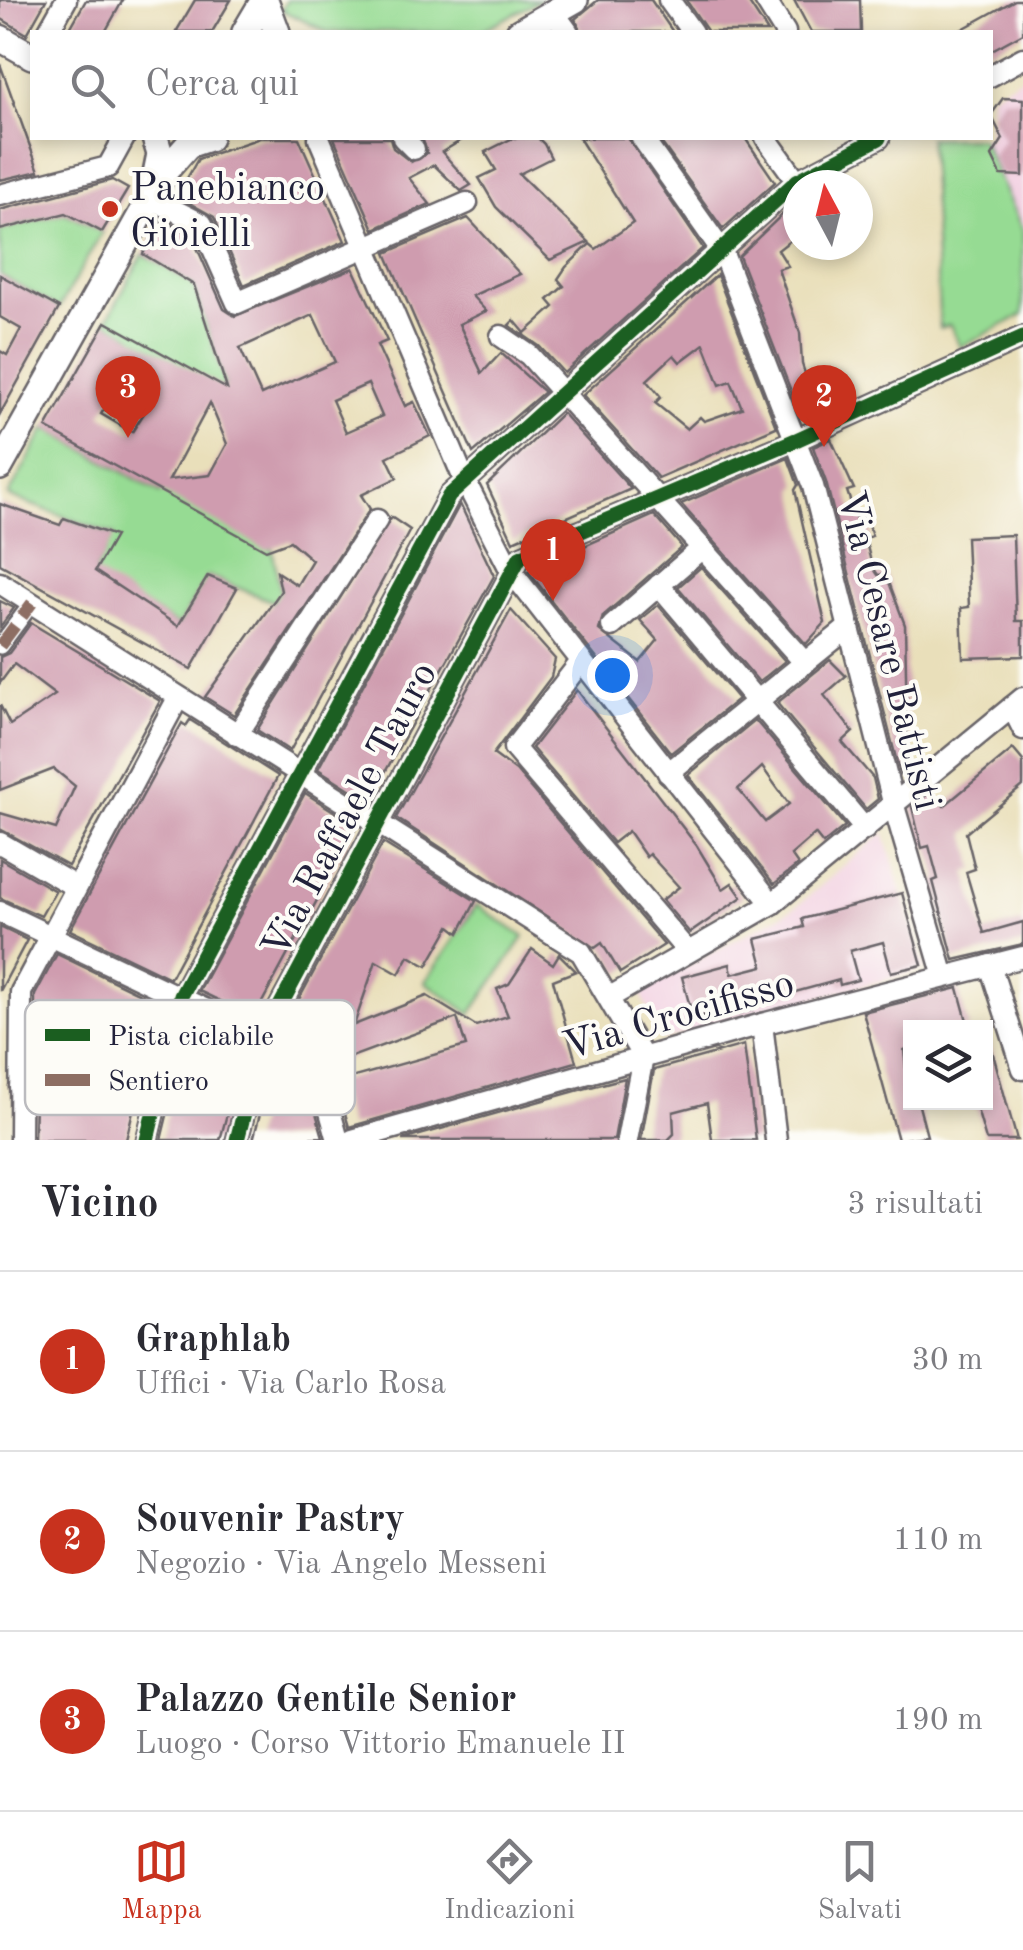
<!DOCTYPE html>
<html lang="it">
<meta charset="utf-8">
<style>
:root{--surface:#fff;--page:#f2f2f3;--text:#2b2b33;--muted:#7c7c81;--line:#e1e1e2;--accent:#c8321e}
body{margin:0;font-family:"Old Standard TT",serif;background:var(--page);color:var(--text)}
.controls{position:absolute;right:30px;bottom:30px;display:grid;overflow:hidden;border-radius:0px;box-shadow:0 5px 15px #0003}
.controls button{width:90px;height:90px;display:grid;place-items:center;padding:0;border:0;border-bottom:2px solid var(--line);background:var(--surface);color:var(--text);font:50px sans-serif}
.compass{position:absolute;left:783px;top:170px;width:90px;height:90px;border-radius:50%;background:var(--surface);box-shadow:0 5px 15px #0003;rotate:353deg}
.you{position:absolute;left:612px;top:675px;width:35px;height:35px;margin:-25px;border:8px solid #fff;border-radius:50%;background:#1a73e8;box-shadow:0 0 0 15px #1a73e833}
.badge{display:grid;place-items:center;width:65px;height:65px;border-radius:50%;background:var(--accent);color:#fff;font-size:32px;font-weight:700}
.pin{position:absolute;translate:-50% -82px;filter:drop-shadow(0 2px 5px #0008)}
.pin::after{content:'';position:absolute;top:52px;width:35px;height:30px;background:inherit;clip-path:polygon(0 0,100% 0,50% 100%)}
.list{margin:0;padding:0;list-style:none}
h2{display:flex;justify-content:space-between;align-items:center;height:130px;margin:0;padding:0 40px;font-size:42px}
h2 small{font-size:32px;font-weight:400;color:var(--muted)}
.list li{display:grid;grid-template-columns:65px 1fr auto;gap:30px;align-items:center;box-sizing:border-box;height:180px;padding:0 40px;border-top:2px solid var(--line)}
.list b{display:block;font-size:38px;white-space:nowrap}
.list p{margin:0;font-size:32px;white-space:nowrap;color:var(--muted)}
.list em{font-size:32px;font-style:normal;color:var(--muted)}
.icon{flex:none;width:55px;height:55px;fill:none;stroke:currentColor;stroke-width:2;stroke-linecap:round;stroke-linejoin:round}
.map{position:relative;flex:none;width:1023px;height:1140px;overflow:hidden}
.search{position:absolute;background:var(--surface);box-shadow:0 5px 15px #0003;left:30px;right:30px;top:30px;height:110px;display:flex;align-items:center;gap:25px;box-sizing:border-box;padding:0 35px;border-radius:0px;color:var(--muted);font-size:38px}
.sheet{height:670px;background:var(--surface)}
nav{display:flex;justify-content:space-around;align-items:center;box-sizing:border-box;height:140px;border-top:2px solid var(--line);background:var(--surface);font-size:28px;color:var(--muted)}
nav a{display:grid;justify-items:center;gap:5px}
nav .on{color:var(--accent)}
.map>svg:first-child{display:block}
.built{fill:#f2cfe1}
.green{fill:#96db93;stroke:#5c7e67;stroke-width:2.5}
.building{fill:#cf9caf;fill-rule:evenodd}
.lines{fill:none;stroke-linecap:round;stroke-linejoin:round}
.pedestrian-casing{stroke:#686467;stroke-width:20}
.minor-casing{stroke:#686467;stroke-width:25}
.tertiary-casing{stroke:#686467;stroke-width:30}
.pedestrian{stroke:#fff;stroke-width:15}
.minor{stroke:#fff;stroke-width:20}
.tertiary{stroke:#fff;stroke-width:25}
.quiet{stroke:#8d6e63;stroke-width:12;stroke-dasharray:25 12;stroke-linecap:butt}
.cycleway-casing{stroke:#fdfcf7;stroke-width:21}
.cycleway{stroke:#1b5e20;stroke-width:15}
.poi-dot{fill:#c8321e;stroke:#fdfcf7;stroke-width:4}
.labels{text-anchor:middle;stroke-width:8;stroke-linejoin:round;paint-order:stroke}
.poi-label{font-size:40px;fill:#22223b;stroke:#fdfcf7;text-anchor:start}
.street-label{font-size:40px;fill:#22223b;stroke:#fdfcf7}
.key{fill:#fdfcf7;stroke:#bbbbbf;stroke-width:2.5}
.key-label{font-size:28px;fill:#22223b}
</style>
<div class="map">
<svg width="1023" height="1140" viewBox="0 0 1023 1140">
<rect width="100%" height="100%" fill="#fdfcf7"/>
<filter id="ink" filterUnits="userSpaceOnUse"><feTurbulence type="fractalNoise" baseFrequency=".01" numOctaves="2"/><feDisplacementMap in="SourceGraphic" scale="20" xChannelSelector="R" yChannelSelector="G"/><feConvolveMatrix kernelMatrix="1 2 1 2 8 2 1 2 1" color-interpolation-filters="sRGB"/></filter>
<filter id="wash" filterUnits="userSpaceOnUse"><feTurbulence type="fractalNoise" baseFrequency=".0048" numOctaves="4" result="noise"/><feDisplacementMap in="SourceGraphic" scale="40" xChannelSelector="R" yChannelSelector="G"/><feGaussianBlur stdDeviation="2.25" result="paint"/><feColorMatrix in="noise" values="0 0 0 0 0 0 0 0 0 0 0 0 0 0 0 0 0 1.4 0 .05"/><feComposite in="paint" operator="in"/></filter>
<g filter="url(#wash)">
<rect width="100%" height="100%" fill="#e9dfba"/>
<g class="built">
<polygon points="1023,76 1023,231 981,138 990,138 991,95"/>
<polygon points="884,832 925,969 663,1040 640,992 796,907"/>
</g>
<g class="green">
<polygon points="287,0 541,0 479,32 327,32 281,10"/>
<polygon points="929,138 981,138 1023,231 1023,315 960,347 950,325 940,328"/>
<polygon points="65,213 102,232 59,308 0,275 0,230"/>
<polygon points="143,254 194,285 226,385 219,387 106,322"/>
<polygon points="46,428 160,493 162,489 272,548 283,601 279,604 208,576 178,626 94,573 114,535 8,496"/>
<polygon points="477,905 524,937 471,1014 425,982"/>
</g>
<g id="blocks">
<g class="building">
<polygon points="0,0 46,0 27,34 0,18"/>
<polygon points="86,0 123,0 105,32 68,32"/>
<polygon points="195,0 231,0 212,32 176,32"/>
<polygon points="598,0 651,0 673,32 582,32 575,19"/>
<polygon points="686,0 747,0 768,32 708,32"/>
<polygon points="794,0 860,0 861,32 811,32"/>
<polygon points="1015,0 1023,0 1023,33 990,51 990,32 957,32"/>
<polygon points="0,64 39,171 0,180"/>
<polygon points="1003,98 1023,99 1023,176 1001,175 992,156 1003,139 991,115"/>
<polygon points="260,138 299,138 345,241 244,285 214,217 177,196 198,159"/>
<polygon points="334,138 390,138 393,148 411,162 427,153 422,138 465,138 442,152 471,185 461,191 434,165 409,178 430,204 374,229"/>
<polygon points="513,138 538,138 544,144 551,158 519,174 589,242 550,260 496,207 479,178 496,170 485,152"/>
<polygon points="579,138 628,138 703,248 564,373 539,346 509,325 514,320 525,333 554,307 548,300 564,286 558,279 566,267 590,244 596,249 633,223"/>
<polygon points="658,138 745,138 775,182 723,229"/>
<polygon points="112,180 128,189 102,232 66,213 0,230 0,210"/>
<polygon points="792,205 796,236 778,250 788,266 778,269 800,333 802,364 816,409 801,417 739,256"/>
<polygon points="468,218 520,274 472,296 486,311 459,324 482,373 501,353 544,392 473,453 386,253"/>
<path d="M162 220 191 234 224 309 235 316 353 268 387 341 377 345 405 406 414 402 430 436 387 457 397 478 361 495 370 509 234 715 205 697 281 591 277 572 297 585 312 560 290 541 266 550 46 428 106 322 227 389 194 285 143 254ZM313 315 335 362 261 395 240 348ZM122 382 152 401 132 432 101 414ZM368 384 382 416 346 432 332 400ZM210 403 227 444 210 475 169 480Z"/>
<polygon points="0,275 59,308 0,414 0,351 7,355 21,329 0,317"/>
<path d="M717 275 776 427 658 478 583 395ZM704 344 720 385 731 381 742 408 704 421 700 417 687 429 655 403 661 397 647 380 674 355 680 362Z"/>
<polygon points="562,413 631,489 513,541 487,485"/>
<polygon points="831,439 854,489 847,491 856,519 865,516 872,536 865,538 872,566 878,575 886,574 905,625 908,772 900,774 826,482 813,447"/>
<polygon points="788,458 798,485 795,490 825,623 806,644 681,504"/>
<polygon points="0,504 60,525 64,518 115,536 95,571 178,626 208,576 237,588 191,669 0,564"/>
<polygon points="460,504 494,576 369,801 318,769"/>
<polygon points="654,515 682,547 603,616 599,630 640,662 658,640 640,620 658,605 738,699 671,753 528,571"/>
<polygon points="391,517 410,530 290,751 257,730"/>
<polygon points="1013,535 1016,621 1023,621 1023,656 963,658 961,608 969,607 966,537"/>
<polygon points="701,567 785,661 759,682 678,587"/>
<polygon points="0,601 14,608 0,627"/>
<polygon points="511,610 555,659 551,677 493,754 516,771 664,945 620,973 602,943 595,948 396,818"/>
<polygon points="31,623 160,701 68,866 0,829 0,813 56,829 75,786 54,769 0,790 0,705 10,725 55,695 14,664 0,683 0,657 9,653"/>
<polygon points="830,660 846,676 824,695 853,732 842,742 873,778 878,799 866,809 777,703"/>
<polygon points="577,690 697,846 723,889 732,883 742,897 690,933 662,900 679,887 649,854 646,857 628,831 613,843 532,748"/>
<polygon points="190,720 278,776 170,978 70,930 182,723 186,726"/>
<path d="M755 720 845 826 823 844 815 834 791 855 798 865 774 884 688 775ZM762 767 789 804 765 822 738 789Z"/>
<polygon points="1013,749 1023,761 1023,786 966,833 975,869 966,872 984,933 1023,922 1023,944 954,960 933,881 938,879 929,846 922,848 912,807 931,791 944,806"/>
<polygon points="305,793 357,826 254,1017 199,991"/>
<polygon points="383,843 476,901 459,933 450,926 427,966 409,956 399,974 376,961 354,1025 427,996 476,1026 508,1016 497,989 509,984 532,949 553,964 559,954 576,971 553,980 576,1062 349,1127 336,1082 466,1046 457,1018 338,1062 282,1031"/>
<polygon points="0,859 55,891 41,916 0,898"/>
<polygon points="902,893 922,965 891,972 883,942 850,951 858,980 840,985 839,980 751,1004 752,1010 712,1020 710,1014 693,1018 682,977 730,964 732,974 763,966 756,939 804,927 802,919"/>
<polygon points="0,927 27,940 0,991"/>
<polygon points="57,954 161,1004 142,1075 35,1073 35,995"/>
<polygon points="958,988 969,1028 910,1028 910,1048 904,1050 910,1102 918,1102 927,1136 898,1140 863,1012"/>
<polygon points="191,1018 245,1047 220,1140 161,1140"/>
<polygon points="990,1043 1010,1115 1017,1140 986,1140 975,1102 986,1102 986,1044"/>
<polygon points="744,1045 756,1140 712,1140 707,1103 673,1112 674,1134 668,1140 641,1140 654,1070"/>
<polygon points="275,1058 304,1072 323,1137 253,1140"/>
<polygon points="625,1078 614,1140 402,1140 583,1089"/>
<polygon points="35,1101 135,1102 126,1140 34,1140"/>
</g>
</g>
</g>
<g filter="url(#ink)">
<use href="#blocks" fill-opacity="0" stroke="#686467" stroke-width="2.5"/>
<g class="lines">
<g class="pedestrian-casing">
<polyline id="pedestrian" points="0,646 32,603"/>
</g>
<g class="minor-casing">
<g id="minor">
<polyline points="669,0 692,32"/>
<polyline points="765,0 785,32"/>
<polyline points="555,14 568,32"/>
<polyline points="48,32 66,0"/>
<polyline points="990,76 1023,58"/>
<polyline points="319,138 464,479 511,571 772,904"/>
<polyline points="403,138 414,149"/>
<polyline points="642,138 722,251 813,486 894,806 944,977"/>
<polyline points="766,138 797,181"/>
<polyline points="0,195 108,167 124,138"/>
<polyline points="150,198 202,224 237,303 467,203"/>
<polyline points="501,336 529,355 805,663"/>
<polyline points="0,583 581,952 643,1057 627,1140"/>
<polyline points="659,585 865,829"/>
<polyline points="612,626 702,548"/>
<polyline points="580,663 514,748 688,952"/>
<polyline points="1012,707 1023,729"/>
<polyline points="237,735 377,520"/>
<polyline points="668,773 849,627"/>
<polyline points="0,843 76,887"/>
<polyline points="0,912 316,1062 338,1140"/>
<polyline points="990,965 1023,1069"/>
<polyline points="610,997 772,904 1023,698"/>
<polyline points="762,1024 776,1140"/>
<polyline points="20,1087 158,1089"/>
<polyline points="20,1140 21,992 178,698"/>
<polyline points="147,1140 181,996 449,496 797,181 879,138"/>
<polyline points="237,1140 264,1036 520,557 796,440 1023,337"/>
<polyline points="352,1140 762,1024 1023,957"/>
</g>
</g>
<g class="tertiary-casing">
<g id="tertiary">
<polyline points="265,0 277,32"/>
<polyline points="245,32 264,0"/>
<polyline points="519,32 575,0"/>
<polyline points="0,38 32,56"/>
<polyline points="154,184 160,154 155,138"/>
<polyline points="0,467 166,170 188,145 209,138"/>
</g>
</g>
<use href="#pedestrian" class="pedestrian"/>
<use href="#minor" class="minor"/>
<use href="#tertiary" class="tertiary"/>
<polyline class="quiet" points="0,646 32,603"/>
<g class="cycleway-casing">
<g id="cycleway">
<polyline points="147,1140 181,996 449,496 797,181 879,138"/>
<polyline points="237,1140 264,1036 520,557 796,440 1023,337"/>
</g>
</g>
<use href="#cycleway" class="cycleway"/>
</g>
</g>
<circle class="poi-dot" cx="110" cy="209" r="10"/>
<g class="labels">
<g class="poi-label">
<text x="130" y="200">Panebianco<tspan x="130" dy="46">Gioielli</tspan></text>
</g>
<g class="street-label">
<text transform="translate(891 650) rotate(76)" y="14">Via Cesare Battisti</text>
<text transform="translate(348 809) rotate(-62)" y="14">Via Raffaele Tauro</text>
<text transform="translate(678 1013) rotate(-16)" y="14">Via Crocifisso</text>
</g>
</g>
<rect x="25" y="1000" width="330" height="115" rx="15" class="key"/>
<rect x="45" y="1029" width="45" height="12" fill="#1b5e20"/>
<rect x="45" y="1074" width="45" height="12" fill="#8d6e63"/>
<g class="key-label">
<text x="108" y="1045">Pista ciclabile</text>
<text x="108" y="1090">Sentiero</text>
</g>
</svg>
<div class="controls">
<button><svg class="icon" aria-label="layers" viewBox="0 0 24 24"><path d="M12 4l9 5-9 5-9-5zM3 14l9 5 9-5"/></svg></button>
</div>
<svg class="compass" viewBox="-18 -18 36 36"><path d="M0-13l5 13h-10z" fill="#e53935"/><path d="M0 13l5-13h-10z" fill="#7c7c81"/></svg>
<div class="you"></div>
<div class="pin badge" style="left:553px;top:601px">1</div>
<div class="pin badge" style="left:824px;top:447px">2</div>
<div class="pin badge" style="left:128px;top:438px">3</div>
<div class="search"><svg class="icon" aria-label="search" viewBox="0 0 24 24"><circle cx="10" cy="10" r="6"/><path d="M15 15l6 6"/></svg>Cerca qui</div>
</div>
<section class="sheet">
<h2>Vicino<small>3 risultati</small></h2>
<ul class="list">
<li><span class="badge">1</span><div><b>Graphlab</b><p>Uffici · Via Carlo Rosa</p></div><em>30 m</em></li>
<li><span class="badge">2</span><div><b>Souvenir Pastry</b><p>Negozio · Via Angelo Messeni</p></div><em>110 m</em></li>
<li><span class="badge">3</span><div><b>Palazzo Gentile Senior</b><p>Luogo · Corso Vittorio Emanuele II</p></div><em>190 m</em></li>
</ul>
</section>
<nav>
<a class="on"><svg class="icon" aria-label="map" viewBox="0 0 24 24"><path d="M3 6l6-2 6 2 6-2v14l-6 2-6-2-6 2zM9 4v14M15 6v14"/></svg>Mappa</a>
<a><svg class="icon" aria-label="directions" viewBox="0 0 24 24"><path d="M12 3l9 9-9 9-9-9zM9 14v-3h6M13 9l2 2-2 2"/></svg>Indicazioni</a>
<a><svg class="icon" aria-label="saved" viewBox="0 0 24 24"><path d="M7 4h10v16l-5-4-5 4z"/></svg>Salvati</a>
</nav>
